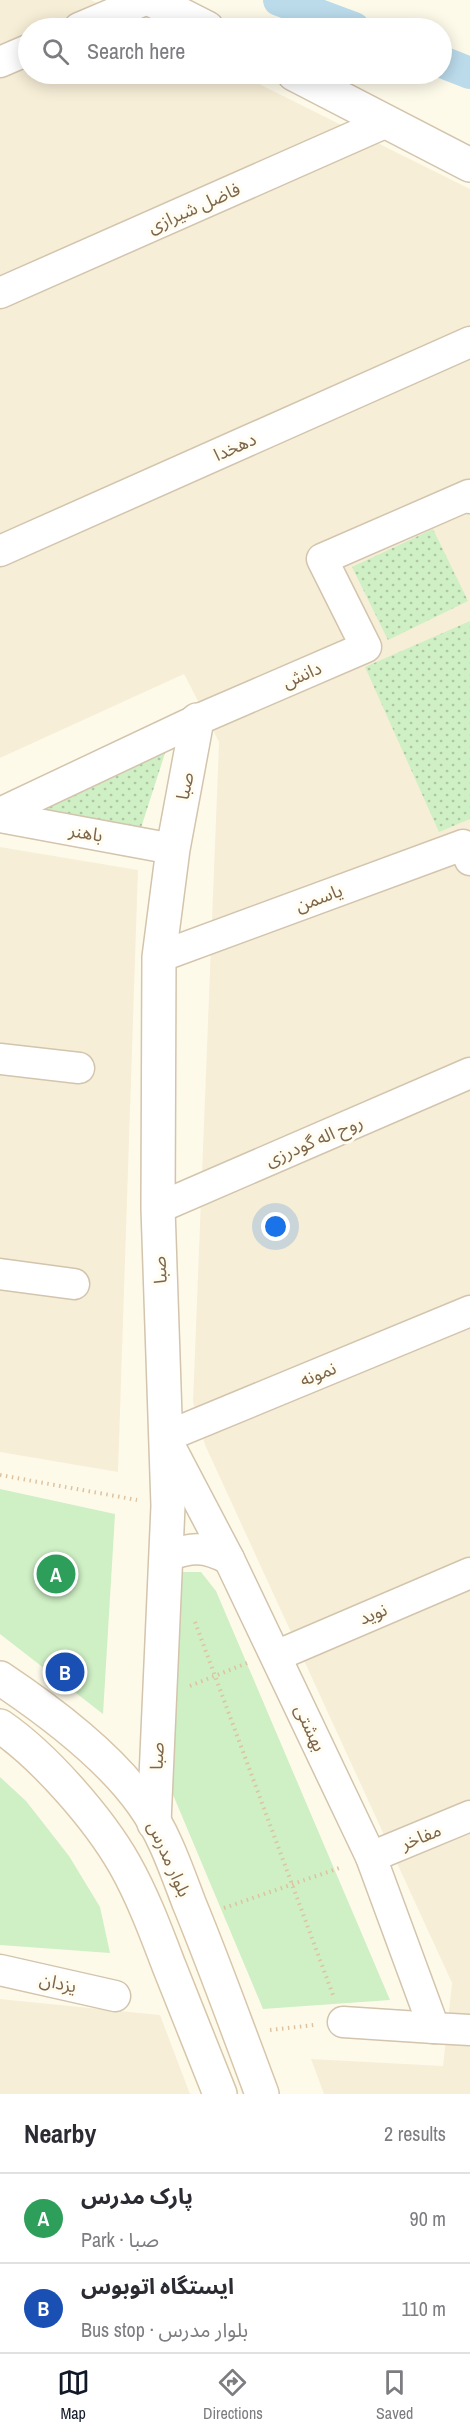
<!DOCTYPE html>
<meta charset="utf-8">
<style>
:root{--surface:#fff;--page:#f7f7f7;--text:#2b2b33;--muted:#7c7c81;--line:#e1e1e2;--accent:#111827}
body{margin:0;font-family:"Archivo Narrow","Noto Sans Arabic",sans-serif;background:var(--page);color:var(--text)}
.you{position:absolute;left:276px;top:1227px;width:21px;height:21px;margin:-15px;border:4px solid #fff;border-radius:50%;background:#1a73e8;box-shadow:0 0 0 9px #1a73e833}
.badge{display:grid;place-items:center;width:39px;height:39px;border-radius:50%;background:var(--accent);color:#fff;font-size:20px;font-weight:700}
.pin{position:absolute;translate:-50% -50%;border:3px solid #fff;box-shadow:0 2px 6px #0006}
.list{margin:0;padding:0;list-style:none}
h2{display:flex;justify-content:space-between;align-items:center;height:78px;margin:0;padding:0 24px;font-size:26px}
h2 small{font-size:20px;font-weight:400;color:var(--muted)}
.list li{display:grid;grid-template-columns:39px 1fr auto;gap:18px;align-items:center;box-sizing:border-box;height:90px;padding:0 24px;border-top:2px solid var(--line)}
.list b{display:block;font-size:22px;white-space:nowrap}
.list p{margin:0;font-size:20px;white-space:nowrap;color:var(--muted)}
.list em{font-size:20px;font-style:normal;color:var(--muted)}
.icon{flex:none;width:33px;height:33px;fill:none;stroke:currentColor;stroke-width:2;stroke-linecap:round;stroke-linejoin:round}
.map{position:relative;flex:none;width:470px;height:2094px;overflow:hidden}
.search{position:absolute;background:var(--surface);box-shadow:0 3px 15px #0003;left:18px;right:18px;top:18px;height:66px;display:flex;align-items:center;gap:15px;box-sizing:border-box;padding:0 21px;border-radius:33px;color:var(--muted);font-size:22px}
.sheet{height:258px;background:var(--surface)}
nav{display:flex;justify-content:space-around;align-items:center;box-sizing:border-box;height:84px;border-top:2px solid var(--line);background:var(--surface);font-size:16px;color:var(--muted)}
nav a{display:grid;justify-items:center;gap:3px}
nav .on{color:var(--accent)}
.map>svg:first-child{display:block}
.residential{fill:#f7eed7}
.grass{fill:url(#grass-dots)}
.park{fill:#cfefc5}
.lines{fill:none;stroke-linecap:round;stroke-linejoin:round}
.canal{stroke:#bbdbeb;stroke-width:32}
.minor-casing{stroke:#d3c4ad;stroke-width:33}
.tertiary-casing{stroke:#d3c4ad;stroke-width:36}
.secondary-casing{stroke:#d7c6aa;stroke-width:36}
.path{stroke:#ddc3a0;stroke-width:4;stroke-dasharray:1.5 4.5;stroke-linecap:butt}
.minor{stroke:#fff;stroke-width:30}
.tertiary{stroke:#fff;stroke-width:33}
.secondary{stroke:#fff;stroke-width:33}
.labels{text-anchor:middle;stroke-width:6;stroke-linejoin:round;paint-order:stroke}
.street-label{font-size:18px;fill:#7d6549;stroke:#fffcf2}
</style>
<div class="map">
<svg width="470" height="2094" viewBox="0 0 470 2094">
<defs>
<pattern id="grass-dots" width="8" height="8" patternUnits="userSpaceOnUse" patternTransform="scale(1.5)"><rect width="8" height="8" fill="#cfefc5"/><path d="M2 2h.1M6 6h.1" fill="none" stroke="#adc5a2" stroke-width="1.8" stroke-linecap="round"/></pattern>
</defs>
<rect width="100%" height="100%" fill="#fefaea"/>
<g class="residential">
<polygon points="0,0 91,0 149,28 28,28 28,74 239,74 470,189 470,2094 324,2094 311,2059 443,2066 452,1983 205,1445 193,1402 219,742 184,674 0,758"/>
<polygon points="0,847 138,870 118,1472 0,1452"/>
<polygon points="0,1999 160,2015 190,2094 0,2094"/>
</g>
<g class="grass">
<polygon points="433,529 468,601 388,640 352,567"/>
<polygon points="470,621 470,819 439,832 365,667"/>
<polygon points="166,750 140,831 39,811"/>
</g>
<g class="park">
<polygon points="0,1489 115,1514 103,1714 0,1634"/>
<polygon points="177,1572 201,1572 216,1591 390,2000 263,2009 171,1790"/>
<polygon points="0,1777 26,1801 69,1856 100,1907 110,1953 0,1945"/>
</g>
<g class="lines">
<g class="canal">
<polyline points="279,0 354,28"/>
<polyline points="442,62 470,73"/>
</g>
<g class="minor-casing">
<g id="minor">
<polyline points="79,28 145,0"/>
<polyline points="0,62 28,50"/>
<polyline points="0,293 387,122"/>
<polyline points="0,551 470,342"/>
<polyline points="0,813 197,720 366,647 322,559 469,495 470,498"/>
<polyline points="0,817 173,849"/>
<polyline points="159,957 463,845 470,860"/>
<polyline points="0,1059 79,1068"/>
<polyline points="158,1208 470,1073"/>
<polyline points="0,1274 74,1284"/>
<polyline points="470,1311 165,1437 229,1559 371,1857 434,2028 470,2030"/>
<path d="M166 1556C192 1547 204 1546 229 1559"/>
<polyline points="276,1656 470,1573"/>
<polyline points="371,1857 470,1816"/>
<polyline points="0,1970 115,1996"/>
<polyline points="343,2022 434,2028"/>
</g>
</g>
<g class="tertiary-casing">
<g id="tertiary">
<polyline points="152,0 207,28"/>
<polyline points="294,74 470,165"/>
<polyline points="154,1823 168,1506 158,1208 159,957 173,849 197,720"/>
</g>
</g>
<g class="secondary-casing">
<g id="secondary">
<path d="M0 1678C48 1710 109 1756 143 1804 164 1833 176 1869 189 1903 215 1966 238 2030 262 2094"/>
<path d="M0 1726C44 1756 99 1819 125 1865 143 1897 156 1932 169 1966 186 2009 203 2051 220 2094"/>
</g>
</g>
<g class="path">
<polyline points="0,1475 137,1500"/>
<polyline points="195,1622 333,1995"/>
<polyline points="190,1686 247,1663"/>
<polyline points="224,1908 342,1867"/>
<polyline points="270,2030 314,2025"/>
</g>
<use href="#minor" class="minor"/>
<use href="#tertiary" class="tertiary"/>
<use href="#secondary" class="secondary"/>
</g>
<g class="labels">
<g class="street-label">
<text transform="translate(194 208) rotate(-24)" y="6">فاضل شیرازی</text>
<text transform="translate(235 447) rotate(-24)" y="6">دهخدا</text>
<text transform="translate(302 675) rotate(-23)" y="6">دانش</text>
<text transform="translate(185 786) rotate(-79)" y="6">صبا</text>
<text transform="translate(86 833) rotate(10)" y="6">باهنر</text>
<text transform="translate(319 898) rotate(-20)" y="6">یاسمن</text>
<text transform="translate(314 1141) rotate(-23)" y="6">روح اله گودرزی</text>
<text transform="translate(160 1270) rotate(-93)" y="6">صبا</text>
<text transform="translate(318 1374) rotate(-22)" y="6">نمونه</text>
<text transform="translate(373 1614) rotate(-23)" y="6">نوید</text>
<text transform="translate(310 1728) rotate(65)" y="6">بهشتی</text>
<text transform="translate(157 1756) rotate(-88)" y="6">صبا</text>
<text transform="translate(421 1837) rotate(-22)" y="6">مفاخر</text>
<text transform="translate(169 1859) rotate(66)" y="6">بلوار مدرس</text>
<text transform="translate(58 1983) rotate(12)" y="6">یزدان</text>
</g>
</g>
</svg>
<div class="you"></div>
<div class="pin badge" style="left:56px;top:1574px;background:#2e9e5b">A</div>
<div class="pin badge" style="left:65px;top:1672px;background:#1a4fb4">B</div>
<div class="search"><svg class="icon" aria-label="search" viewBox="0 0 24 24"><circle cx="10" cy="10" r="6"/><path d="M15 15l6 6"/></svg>Search here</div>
</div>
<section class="sheet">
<h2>Nearby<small>2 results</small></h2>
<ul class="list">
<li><span class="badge" style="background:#2e9e5b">A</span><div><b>پارک مدرس</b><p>Park · صبا</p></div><em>90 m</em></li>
<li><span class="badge" style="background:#1a4fb4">B</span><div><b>ایستگاه اتوبوس</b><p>Bus stop · بلوار مدرس</p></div><em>110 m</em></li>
</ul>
</section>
<nav>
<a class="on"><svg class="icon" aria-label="map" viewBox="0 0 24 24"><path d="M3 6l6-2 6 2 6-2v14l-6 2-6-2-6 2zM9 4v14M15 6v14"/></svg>Map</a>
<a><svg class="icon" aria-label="directions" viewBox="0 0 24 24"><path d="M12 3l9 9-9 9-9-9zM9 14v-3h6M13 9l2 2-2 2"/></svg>Directions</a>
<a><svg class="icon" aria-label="saved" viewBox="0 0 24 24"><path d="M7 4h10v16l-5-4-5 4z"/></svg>Saved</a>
</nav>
